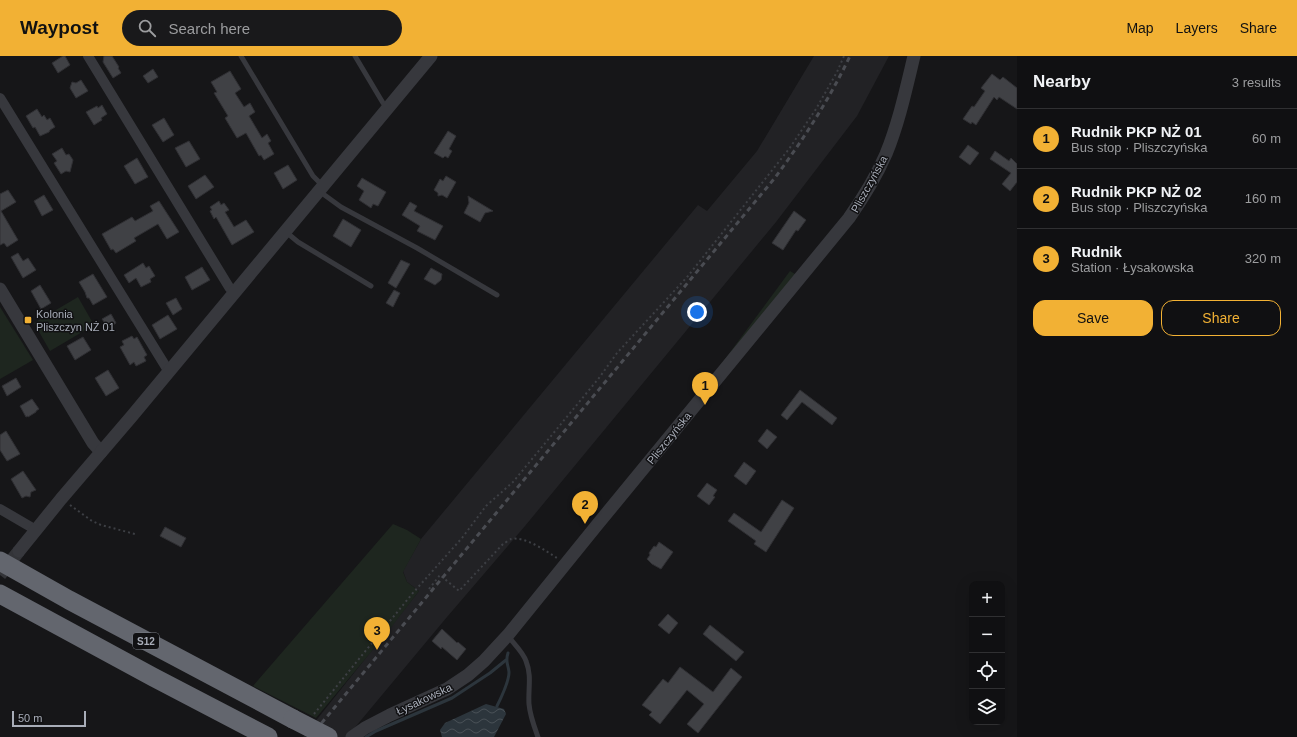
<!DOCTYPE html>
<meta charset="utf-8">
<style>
:root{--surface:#101012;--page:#19191b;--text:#f1f3f6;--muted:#9c9d9f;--line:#303032;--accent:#f2b134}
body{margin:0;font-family:Helvetica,sans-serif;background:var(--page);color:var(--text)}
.controls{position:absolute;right:12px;bottom:12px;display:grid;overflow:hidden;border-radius:8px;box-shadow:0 4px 16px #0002}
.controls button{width:36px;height:36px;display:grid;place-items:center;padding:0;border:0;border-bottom:1px solid var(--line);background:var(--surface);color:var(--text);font:20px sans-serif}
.scale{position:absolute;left:12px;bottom:10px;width:74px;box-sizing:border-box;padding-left:4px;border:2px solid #a8adb8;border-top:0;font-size:11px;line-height:14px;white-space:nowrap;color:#a8adb8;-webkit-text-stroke:3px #111113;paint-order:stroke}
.you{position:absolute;left:697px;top:256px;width:14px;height:14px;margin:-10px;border:3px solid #fff;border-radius:50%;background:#1a73e8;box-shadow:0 0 0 6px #1a73e833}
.badge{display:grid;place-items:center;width:26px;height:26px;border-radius:50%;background:var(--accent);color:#111;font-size:13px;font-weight:700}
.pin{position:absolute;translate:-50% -33px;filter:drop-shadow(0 1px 2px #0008)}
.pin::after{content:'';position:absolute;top:21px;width:14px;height:12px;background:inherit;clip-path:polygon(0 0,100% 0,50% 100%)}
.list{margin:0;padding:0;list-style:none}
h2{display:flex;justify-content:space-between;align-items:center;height:52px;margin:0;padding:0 16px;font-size:17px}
h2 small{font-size:13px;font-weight:400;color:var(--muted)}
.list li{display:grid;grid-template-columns:26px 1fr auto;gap:12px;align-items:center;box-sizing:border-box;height:60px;padding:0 16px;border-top:1px solid var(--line)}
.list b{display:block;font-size:15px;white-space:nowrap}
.list p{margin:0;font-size:13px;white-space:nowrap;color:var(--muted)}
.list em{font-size:13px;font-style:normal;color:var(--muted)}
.actions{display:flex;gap:8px;padding:12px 16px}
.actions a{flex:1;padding:9px 0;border:1px solid var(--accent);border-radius:12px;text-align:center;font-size:14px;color:var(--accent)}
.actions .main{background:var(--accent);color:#111}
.icon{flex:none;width:22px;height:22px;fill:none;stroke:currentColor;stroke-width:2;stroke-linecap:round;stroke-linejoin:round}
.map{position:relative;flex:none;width:1017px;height:681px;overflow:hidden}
header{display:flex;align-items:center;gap:24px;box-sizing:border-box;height:56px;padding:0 20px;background:var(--accent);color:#111}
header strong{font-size:19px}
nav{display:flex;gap:22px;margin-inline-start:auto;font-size:14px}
.search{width:280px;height:36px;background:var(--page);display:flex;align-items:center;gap:10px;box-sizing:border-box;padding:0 14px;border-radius:22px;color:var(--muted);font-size:15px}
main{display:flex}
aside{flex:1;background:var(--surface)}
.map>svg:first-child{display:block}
.built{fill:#222225}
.green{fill:#1e261f}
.water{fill:url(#water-waves)}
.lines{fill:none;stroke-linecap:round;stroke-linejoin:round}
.stream{stroke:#2c353c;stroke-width:3}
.building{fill:#404145;stroke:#303034}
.tertiary-tunnel{stroke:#333438;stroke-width:13;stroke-dasharray:13 6;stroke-linecap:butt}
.path{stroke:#3d3f44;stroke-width:2;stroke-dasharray:2 3;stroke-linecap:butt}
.service{stroke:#37383d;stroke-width:5}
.minor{stroke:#37383d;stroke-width:10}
.tertiary{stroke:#37383d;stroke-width:13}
.motorway{stroke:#63666e;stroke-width:19}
.rail{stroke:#4a4c52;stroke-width:3;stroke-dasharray:5 4;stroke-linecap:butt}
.motorway-bridge{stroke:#63666e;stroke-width:19}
.poi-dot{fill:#f2b134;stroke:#111113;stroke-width:1.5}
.labels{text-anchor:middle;stroke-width:3;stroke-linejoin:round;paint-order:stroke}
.shield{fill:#111113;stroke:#7b7e86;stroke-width:1}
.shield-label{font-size:10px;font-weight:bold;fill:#a8adb8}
.street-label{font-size:11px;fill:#a8adb8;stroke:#111113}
.poi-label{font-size:11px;fill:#a8adb8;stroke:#111113;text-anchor:start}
</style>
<header>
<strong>Waypost</strong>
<div class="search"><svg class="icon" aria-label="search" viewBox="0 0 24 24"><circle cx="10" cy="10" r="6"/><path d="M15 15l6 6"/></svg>Search here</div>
<nav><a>Map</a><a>Layers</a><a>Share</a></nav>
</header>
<main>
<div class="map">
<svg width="1017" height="681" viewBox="0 0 1017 681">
<defs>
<pattern id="water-waves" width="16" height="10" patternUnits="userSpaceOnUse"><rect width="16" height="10" fill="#2c353c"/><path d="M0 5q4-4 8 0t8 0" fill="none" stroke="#485056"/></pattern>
</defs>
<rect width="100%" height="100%" fill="#161618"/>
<polygon class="built" points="814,0 889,0 857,60 776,166 525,470 447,561 347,681 303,681 419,535 407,526 403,515 421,483 698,149 707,155 757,95"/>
<g class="green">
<polygon points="790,215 800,221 714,318"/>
<polygon points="78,241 94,269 50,295 34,267"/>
<polygon points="0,251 33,304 0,323"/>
<polygon points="393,468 407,474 421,483 403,516 407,526 419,535 386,578 316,662 253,630"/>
</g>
<polygon class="water" points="486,648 504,653 506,658 494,681 442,681 440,674 445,667"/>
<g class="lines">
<g class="stream">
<path d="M497 650C501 642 509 625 509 616 508 607 505 606 508 597"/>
<polyline points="366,681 376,675 452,642 490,617 506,604"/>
</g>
</g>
<g class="building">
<polygon points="63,0 65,0 70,9 58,17 52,7"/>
<polygon points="104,0 112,0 119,11 118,12 121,17 113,22 103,6"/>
<polygon points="153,13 158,21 148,27 143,20"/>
<polygon points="230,15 241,33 235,37 244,51 250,47 255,56 249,60 262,82 267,78 271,85 268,87 274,98 264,104 261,99 259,100 246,77 237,82 225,62 228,60 214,37 217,36 211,26"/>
<polygon points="992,18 1000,24 1003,21 1017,32 1017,53 999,41 997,44 994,41 976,69 972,66 971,68 963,63 972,50 974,51 985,35 981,32"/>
<polygon points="81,24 88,35 76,42 70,32 72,26 76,27"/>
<polygon points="102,49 107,58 101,62 102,64 94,69 86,56 97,50 98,52"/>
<polygon points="37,53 42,61 44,59 47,64 50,62 55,71 50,74 49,76 40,80 35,71 33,72 26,60"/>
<polygon points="164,62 174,79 163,86 152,69"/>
<polygon points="448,75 456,80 449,93 452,95 448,102 445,100 443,102 434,97"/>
<polygon points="189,85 200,103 186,111 175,92"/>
<polygon points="968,89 979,97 970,109 959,101"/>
<polygon points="62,92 66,99 69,98 73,104 70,116 66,115 61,118 54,107 57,105 52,98"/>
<polygon points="995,95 1009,105 1011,102 1017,108 1017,126 1010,135 1002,128 1011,117 990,103"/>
<polygon points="137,102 148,121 135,128 124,110"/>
<polygon points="288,109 297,124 283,133 274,117"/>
<polygon points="205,119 214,131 196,143 188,130"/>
<polygon points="446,120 456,126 447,142 442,139 438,140 438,137 434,134 440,123 443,125"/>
<polygon points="362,122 386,136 378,150 373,148 371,152 359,144 364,135 357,130"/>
<polygon points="8,134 16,146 1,155 18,184 7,191 4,187 0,189 0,138"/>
<polygon points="44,139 53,154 42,160 34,145"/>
<polygon points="468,140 493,155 485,157 480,166 464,157 469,147"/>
<polygon points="159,145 179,176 167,183 158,168 134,182 136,185 116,197 113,193 111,194 102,178 132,161 135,165 153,155 150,150"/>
<polygon points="219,145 221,149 224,147 229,154 225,156 234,171 246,164 254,176 232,189 216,161 214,163 210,155 212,154 210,151"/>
<polygon points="410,146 417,150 414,155 443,170 435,184 417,175 420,170 402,159"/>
<polygon points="794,155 806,164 798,175 796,174 783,194 772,187"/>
<polygon points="343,163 361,174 351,191 333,180"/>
<polygon points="18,197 23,205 28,202 36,214 23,222 11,201"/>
<polygon points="401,204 410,208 396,232 388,227"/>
<polygon points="143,207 146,212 149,210 155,220 150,223 151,226 141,231 136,222 129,227 124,219"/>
<polygon points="202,211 210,224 192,234 185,221"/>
<polygon points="431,212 442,218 441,224 435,229 424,223"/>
<polygon points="93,218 107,241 93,249 89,242 87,242 85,236 79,226"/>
<polygon points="40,229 51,247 41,253 31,235"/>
<polygon points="394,234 400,237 393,251 386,247"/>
<polygon points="176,242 182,253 173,259 166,247"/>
<polygon points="111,258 116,267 108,272 102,263"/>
<polygon points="168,259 177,273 160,283 152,269"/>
<polygon points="132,280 134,283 137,281 147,299 144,301 146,305 136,310 134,306 130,309 120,291 124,289 122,285"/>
<polygon points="83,281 91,294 75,304 67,290"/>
<polygon points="108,314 119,332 106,340 95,322"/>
<polygon points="16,322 21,331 7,340 2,330"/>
<polygon points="800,334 837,362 832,369 802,346 787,364 781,359"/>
<polygon points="32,343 39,353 36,355 36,356 28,361 28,360 26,361 20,350"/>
<polygon points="767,373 777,381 767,393 758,385"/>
<polygon points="6,375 20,398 7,405 0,394 0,379"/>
<polygon points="744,406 756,415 746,429 734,420"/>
<polygon points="23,415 36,434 31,436 30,441 26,440 22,442 11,423"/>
<polygon points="707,427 717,434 713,440 715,441 709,449 697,440"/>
<polygon points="782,444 794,452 766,496 754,488 756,485 728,465 734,457 761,476"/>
<polygon points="165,471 186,482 181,491 160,480"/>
<polygon points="659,486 673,496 661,513 652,508 647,503 650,499 649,497 654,490 656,491"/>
<polygon points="668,558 678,567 669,578 658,569"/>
<polygon points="710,569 744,596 736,605 703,578"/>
<polygon points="442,573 457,587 458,586 466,593 457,604 442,591 441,593 432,585"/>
<polygon points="680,611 713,636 731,612 742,621 698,677 687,668 704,648 687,634 660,668 649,659 652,656 642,649 663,623 668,627"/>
</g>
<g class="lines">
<polyline class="tertiary-tunnel" points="0,519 19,495"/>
<g class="path">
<polyline points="70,449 92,465 101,469 135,478"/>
<path d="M429 533 440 519 459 535 503 488C505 487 509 484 511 483 525 480 546 495 557 502"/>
<polyline points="314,658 412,538 462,482 486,450 513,426 599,322 617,297 688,220 789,93 816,53 837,16 844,0"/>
</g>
<g class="service">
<polyline points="241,0 313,120 322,129"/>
<polyline points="355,0 383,47 387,51"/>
<polyline points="319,135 341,151 417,192 497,239"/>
<polyline points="286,176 298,186 371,230"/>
<path d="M508 580C514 588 523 596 526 605 532 620 528 633 529 648 530 660 534 670 538 681"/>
</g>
<g class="minor">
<polyline points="88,0 229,231 234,237"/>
<polyline points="0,42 166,311 170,315"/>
<polyline points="0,453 36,474"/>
</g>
<g class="tertiary">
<polyline points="0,233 93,387 101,396"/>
<polyline points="19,495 61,443 132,360 431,0"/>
<path d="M352 681 365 672 390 659 447 633 468 619 484 605 508 579 597 469 849 162C863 142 876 121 886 98 899 66 906 33 914 0"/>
</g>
<g class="motorway">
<polyline points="0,505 69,544 293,663"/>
<polyline points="0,538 153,621 268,681"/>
</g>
<path class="rail" d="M310 681 774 123C803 84 829 44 850 0"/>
<polyline class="motorway-bridge" points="293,663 328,681"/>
</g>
<rect class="poi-dot" x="24" y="260" width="8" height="8" rx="2"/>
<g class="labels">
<rect class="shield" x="133" y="577" width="26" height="16" rx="3"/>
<g class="shield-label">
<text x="146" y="589">S12</text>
</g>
<g class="street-label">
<text transform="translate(869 128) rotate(-61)" y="4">Pliszczyńska</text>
<text transform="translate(669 382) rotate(-51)" y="4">Pliszczyńska</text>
<text transform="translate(424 643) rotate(-25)" y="4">Łysakowska</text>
</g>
<g class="poi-label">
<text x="36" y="262">Kolonia<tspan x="36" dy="13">Pliszczyn NŻ 01</tspan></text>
</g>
</g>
</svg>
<div class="controls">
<button>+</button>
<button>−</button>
<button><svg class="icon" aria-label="locate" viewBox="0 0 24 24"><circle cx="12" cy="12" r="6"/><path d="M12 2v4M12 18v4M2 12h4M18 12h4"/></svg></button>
<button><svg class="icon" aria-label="layers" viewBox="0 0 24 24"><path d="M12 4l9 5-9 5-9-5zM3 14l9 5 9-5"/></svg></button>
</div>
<div class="scale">50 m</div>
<div class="you"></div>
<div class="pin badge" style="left:705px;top:349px">1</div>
<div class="pin badge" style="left:585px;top:468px">2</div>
<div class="pin badge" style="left:377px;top:594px">3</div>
</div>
<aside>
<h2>Nearby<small>3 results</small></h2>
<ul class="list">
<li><span class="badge">1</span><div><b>Rudnik PKP NŻ 01</b><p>Bus stop · Pliszczyńska</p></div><em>60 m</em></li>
<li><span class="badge">2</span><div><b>Rudnik PKP NŻ 02</b><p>Bus stop · Pliszczyńska</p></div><em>160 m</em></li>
<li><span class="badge">3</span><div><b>Rudnik</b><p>Station · Łysakowska</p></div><em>320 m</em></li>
</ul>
<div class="actions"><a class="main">Save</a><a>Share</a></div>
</aside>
</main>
